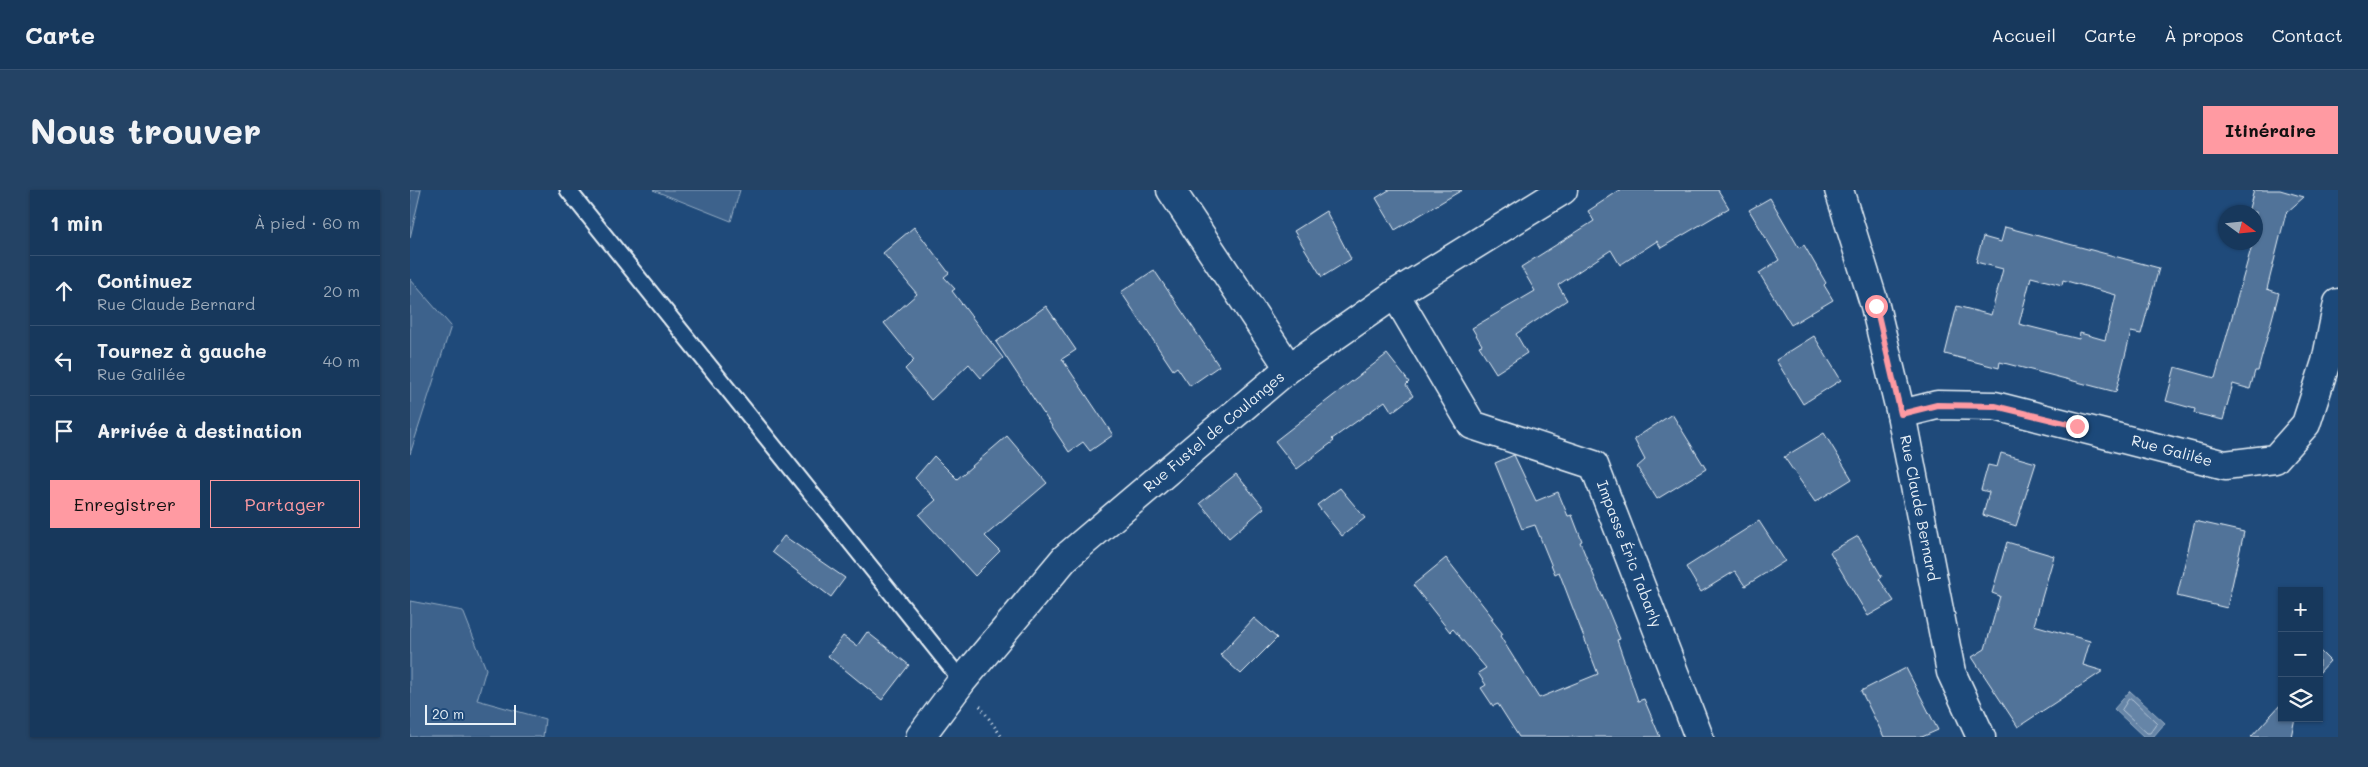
<!DOCTYPE html>
<html lang="fr">
<meta charset="utf-8">
<style>
:root{--surface:#17385c;--page:#244365;--text:#f1f3f6;--muted:#9eacbb;--line:#365272;--accent:#ff9aa2}
body{margin:0;font-family:Mali,sans-serif;background:var(--page);color:var(--text)}
.controls{position:absolute;right:15px;bottom:15px;display:grid;overflow:hidden;border-radius:0px;box-shadow:0 1px 4px #0004}
.controls button{width:45px;height:45px;display:grid;place-items:center;padding:0;border:0;border-bottom:1px solid var(--line);background:var(--surface);color:var(--text);font:25px sans-serif}
.compass{position:absolute;left:1808px;top:15px;width:45px;height:45px;border-radius:50%;background:var(--surface);box-shadow:0 1px 4px #0004;rotate:105deg}
.scale{position:absolute;left:15px;bottom:12px;width:91px;box-sizing:border-box;padding-left:5px;border:2px solid #e8f1f8;border-top:0;font-size:14px;line-height:18px;white-space:nowrap;color:#e8f1f8;-webkit-text-stroke:4px #1f4a7a;paint-order:stroke}
.stop{position:absolute;width:15px;height:15px;margin:-11px;border:4px solid #ff9aa2;border-radius:50%;background:#fff}
.stop.end{background:#ff9aa2;border-color:#fff;box-shadow:0 1px 5px #0008}
.list{margin:0;padding:0;list-style:none}
h2{display:flex;justify-content:space-between;align-items:center;height:65px;margin:0;padding:0 20px;font-size:21px}
h2 small{font-size:16px;font-weight:400;color:var(--muted)}
.list li{display:grid;grid-template-columns:32px 1fr auto;gap:15px;align-items:center;box-sizing:border-box;height:70px;padding:0 20px;border-top:1px solid var(--line)}
.list b{display:block;font-size:19px;white-space:nowrap}
.list p{margin:0;font-size:16px;white-space:nowrap;color:var(--muted)}
.list em{font-size:16px;font-style:normal;color:var(--muted)}
.actions{display:flex;gap:10px;padding:15px 20px}
.actions a{flex:1;padding:11px 0;border:1px solid var(--accent);border-radius:0px;text-align:center;font-size:18px;color:var(--accent)}
.actions .main{background:var(--accent);color:#111}
.icon{flex:none;width:28px;height:28px;fill:none;stroke:currentColor;stroke-width:2;stroke-linecap:round;stroke-linejoin:round}
.map{position:relative;flex:none;width:1928px;height:547px;overflow:hidden;border-radius:0px}
header{display:flex;align-items:center;gap:30px;box-sizing:border-box;height:70px;padding:0 25px;background:var(--surface);border-bottom:1px solid var(--line)}
header strong{font-size:24px}
nav{display:flex;gap:28px;margin-inline-start:auto;font-size:18px}
.intro{display:flex;align-items:center;justify-content:space-between;box-sizing:border-box;height:120px;padding:0 30px}
h1{margin:0;font-size:35px}
.button{padding:12px 22px;border-radius:0px;background:var(--accent);color:#111;font-size:18px;font-weight:700}
main{display:flex;gap:30px;padding:0 30px}
aside{flex:1;background:var(--surface);border-radius:0px;box-shadow:0 1px 4px #0004}
.map>svg:first-child{display:block}
.green{fill:#3c628c;stroke:#92aac2}
.water{fill:#6685a7;stroke:#9ab0c7}
.lines{fill:none;stroke-linecap:round;stroke-linejoin:round}
.shore{stroke:#b4c6d8;stroke-width:1}
.building{fill:#517399;stroke:#e8f1f8;fill-rule:evenodd}
.service-casing{stroke:#e8f1f8;stroke-width:19}
.minor-casing{stroke:#e8f1f8;stroke-width:31}
.path{stroke:#e8f1f8;stroke-width:3;stroke-dasharray:1 4;stroke-linecap:butt}
.service{stroke:#1f4a7a;stroke-width:15}
.minor{stroke:#1f4a7a;stroke-width:28}
.route{stroke:#ff9aa2;stroke-width:6}
.labels{text-anchor:middle;stroke-width:4;stroke-linejoin:round;paint-order:stroke}
.street-label{font-size:15px;fill:#e8f1f8;stroke:#1f4a7a}
</style>
<header>
<strong>Carte</strong>
<nav><a>Accueil</a><a>Carte</a><a>À propos</a><a>Contact</a></nav>
</header>
<div class="intro"><h1>Nous trouver</h1><a class="button">Itinéraire</a></div>
<main>
<aside>
<h2>1 min<small>À pied · 60 m</small></h2>
<ul class="list">
<li><svg class="icon" aria-label="ahead" viewBox="0 0 24 24"><path d="M12 20V5M6 11l6-6 6 6"/></svg><div><b>Continuez</b><p>Rue Claude Bernard</p></div><em>20 m</em></li>
<li><svg class="icon" aria-label="left" viewBox="0 0 24 24"><path d="M17 20v-9H6M10 6l-5 5 5 5"/></svg><div><b>Tournez à gauche</b><p>Rue Galilée</p></div><em>40 m</em></li>
<li><svg class="icon" aria-label="arrive" viewBox="0 0 24 24"><path d="M6 21V4h12l-3 4 3 4H6"/></svg><div><b>Arrivée à destination</b></div></li>
</ul>
<div class="actions"><a class="main">Enregistrer</a><a>Partager</a></div>
</aside>
<div class="map">
<svg width="1928" height="547" viewBox="0 0 1928 547">
<rect width="100%" height="100%" fill="#1f4a7a"/>
<filter id="ink" filterUnits="userSpaceOnUse"><feTurbulence type="fractalNoise" baseFrequency=".02" numOctaves="2"/><feDisplacementMap in="SourceGraphic" scale="10" xChannelSelector="R" yChannelSelector="G"/><feConvolveMatrix kernelMatrix="1 2 1 2 8 2 1 2 1" color-interpolation-filters="sRGB"/></filter>
<g filter="url(#ink)">
<g class="green">
<polygon points="0,0 11,0 0,48"/>
<polygon points="243,0 330,0 321,31"/>
<polygon points="0,89 41,136 0,264"/>
<polygon points="0,411 53,421 76,479 67,510 135,529 133,547 0,547"/>
</g>
<polygon class="water" points="1720,501 1755,533 1743,547 1734,547 1704,519"/>
<g class="lines">
<polygon class="shore" points="1719,509 1722,509 1747,533 1740,543 1737,543 1712,520"/>
</g>
<g class="building">
<polygon points="979,0 1052,0 985,40 966,8"/>
<polygon points="1210,0 1308,0 1319,18 1251,58 1247,51 1210,75 1201,60 1148,95 1157,110 1106,144 1117,163 1086,183 1069,156 1072,155 1062,138 1125,101 1111,77 1184,31 1178,21"/>
<polygon points="1844,0 1870,0 1894,7 1876,23 1857,99 1869,103 1848,181 1845,181 1840,199 1823,194 1813,230 1784,223 1785,219 1756,211 1765,177 1805,188 1842,55 1833,52 1846,52 1846,22 1838,22"/>
<polygon points="1360,8 1389,58 1394,55 1416,93 1414,95 1423,110 1381,135 1349,83 1369,70 1339,20"/>
<polygon points="916,21 941,69 912,87 884,41"/>
<polygon points="504,37 539,83 534,87 545,99 542,101 593,168 571,188 559,174 521,210 495,179 504,170 474,133 507,104 473,63"/>
<path d="M1595 37 1749 78 1731 144 1721 142 1706 202 1590 172 1589 178 1535 164 1547 116 1581 125 1593 79 1566 72 1573 47 1591 52ZM1621 87 1652 95 1653 90 1706 105 1695 150 1670 143 1669 149 1609 134Z"/>
<polygon points="744,80 809,176 780,196 767,177 763,180 711,102"/>
<polygon points="636,116 666,160 652,169 703,245 680,261 673,252 659,262 586,152"/>
<polygon points="1404,146 1431,190 1393,214 1366,170"/>
<polygon points="977,164 999,192 996,195 1003,206 982,222 975,211 922,249 924,251 887,279 865,251"/>
<polygon points="1262,224 1296,279 1247,309 1227,277 1235,270 1224,249"/>
<polygon points="1414,243 1442,289 1405,312 1374,267"/>
<polygon points="597,246 637,293 575,346 590,361 565,386 509,325 526,310 505,288 524,266 547,289"/>
<polygon points="1591,263 1626,273 1606,336 1573,325 1579,302 1571,300 1578,275 1587,277"/>
<polygon points="1104,265 1126,311 1148,302 1158,326 1162,325 1172,351 1170,352 1210,449 1207,450 1228,511 1234,509 1250,547 1109,547 1088,514 1083,516 1071,498 1076,495 1068,483 1076,478 1043,439 1040,442 1003,395 1036,368 1083,428 1081,429 1093,444 1090,446 1129,508 1188,484 1149,382 1145,384 1125,335 1112,339 1085,273"/>
<polygon points="826,284 854,318 819,348 790,313"/>
<polygon points="930,298 955,328 932,346 907,315"/>
<polygon points="1349,331 1375,371 1335,396 1325,381 1291,402 1276,377"/>
<polygon points="1785,331 1834,342 1817,418 1767,406"/>
<polygon points="374,346 435,388 421,407 362,362"/>
<polygon points="1448,346 1472,387 1469,389 1484,411 1458,426 1420,362"/>
<polygon points="1597,352 1644,366 1624,435 1680,451 1673,475 1693,481 1608,537 1562,467 1575,459 1590,406 1582,403"/>
<polygon points="844,428 867,448 831,484 810,465"/>
<polygon points="457,442 499,475 472,510 418,466 433,446 447,456"/>
<polygon points="1909,460 1920,471 1909,483"/>
<polygon points="1496,478 1528,540 1512,547 1474,547 1451,501"/>
<polygon points="1872,513 1872,528 1885,528 1881,547 1841,547"/>
</g>
<g class="lines">
<g class="service-casing">
<polyline id="service" points="158,0 552,491"/>
</g>
<g class="minor-casing">
<g id="minor">
<polyline points="761,0 879,178"/>
<polyline points="1429,0 1465,116 1491,224 1541,482 1571,547"/>
<polyline points="985,104 1062,235 1184,275 1289,547"/>
<polyline points="1491,224 1527,215 1585,216 1815,275 1865,269 1896,234 1916,172 1928,113"/>
<polyline points="510,547 552,491 655,368 879,178 985,104 1153,0"/>
</g>
</g>
<polyline class="path" points="570,516 592,547"/>
<use href="#service" class="service"/>
<use href="#minor" class="minor"/>
</g>
</g>
<g class="lines" filter="url(#ink)">
<polyline class="route" points="1466,116 1491,224 1527,215 1585,216 1667,236"/>
</g>
<g class="labels">
<g class="street-label">
<text transform="translate(804 242) rotate(-40)" y="5">Rue Fustel de Coulanges</text>
<text transform="translate(1762 261) rotate(15)" y="5">Rue Galilée</text>
<text transform="translate(1509 318) rotate(79)" y="5">Rue Claude Bernard</text>
<text transform="translate(1219 364) rotate(69)" y="5">Impasse Éric Tabarly</text>
</g>
</g>
</svg>
<div class="controls">
<button>+</button>
<button>−</button>
<button><svg class="icon" aria-label="layers" viewBox="0 0 24 24"><path d="M12 4l9 5-9 5-9-5zM3 14l9 5 9-5"/></svg></button>
</div>
<svg class="compass" viewBox="-18 -18 36 36"><path d="M0-13l5 13h-10z" fill="#e53935"/><path d="M0 13l5-13h-10z" fill="#9eacbb"/></svg>
<div class="scale">20 m</div>
<div class="stop" style="left:1466px;top:116px"></div>
<div class="stop end" style="left:1667px;top:236px"></div>
</div>
</main>
